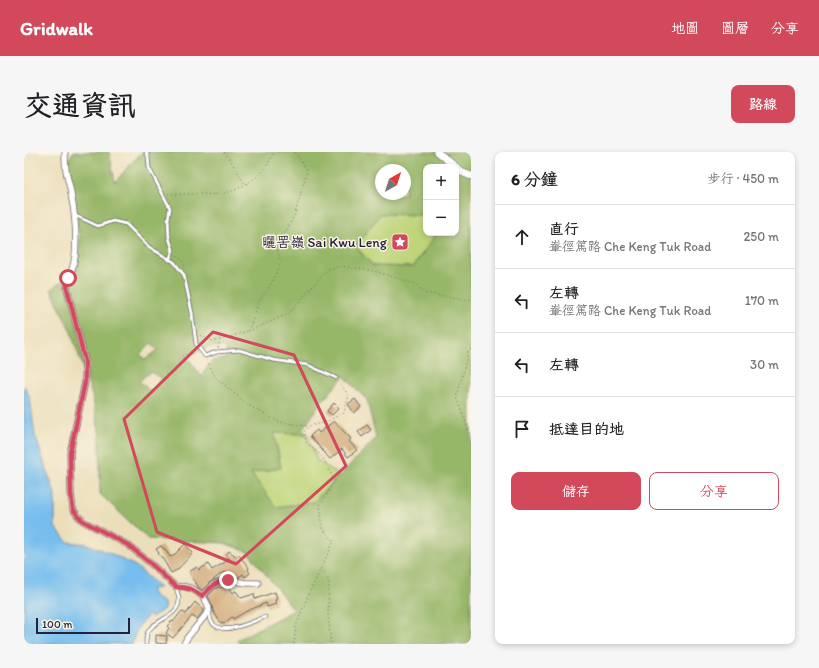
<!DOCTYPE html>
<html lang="zh-TW">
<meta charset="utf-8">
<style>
:root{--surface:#fff;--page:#f6f6f6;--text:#202124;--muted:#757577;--line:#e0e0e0;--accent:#d1495b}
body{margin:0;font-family:Itim,"LXGW WenKai TC",sans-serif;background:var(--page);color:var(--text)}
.controls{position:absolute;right:12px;top:12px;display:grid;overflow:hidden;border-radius:8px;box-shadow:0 2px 6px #0003}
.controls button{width:36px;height:36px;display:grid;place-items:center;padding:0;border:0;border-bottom:1px solid var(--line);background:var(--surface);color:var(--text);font:20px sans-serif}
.compass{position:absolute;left:351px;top:12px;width:36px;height:36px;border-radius:50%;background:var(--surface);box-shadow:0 2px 6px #0003;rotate:39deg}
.scale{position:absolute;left:12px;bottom:10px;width:94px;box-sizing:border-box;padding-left:4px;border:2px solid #22223b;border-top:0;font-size:11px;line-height:14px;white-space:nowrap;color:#22223b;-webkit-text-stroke:3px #fcf5e5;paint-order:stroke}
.stop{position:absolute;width:12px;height:12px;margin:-9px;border:3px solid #d1495b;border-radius:50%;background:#fff}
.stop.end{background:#d1495b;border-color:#fff;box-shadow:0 1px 4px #0008}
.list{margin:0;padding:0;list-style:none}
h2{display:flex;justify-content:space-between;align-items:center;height:52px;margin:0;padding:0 16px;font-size:17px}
h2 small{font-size:13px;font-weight:400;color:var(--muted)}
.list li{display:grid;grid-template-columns:26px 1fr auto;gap:12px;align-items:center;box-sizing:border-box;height:64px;padding:0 16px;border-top:1px solid var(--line)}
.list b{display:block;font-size:15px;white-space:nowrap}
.list p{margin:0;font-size:13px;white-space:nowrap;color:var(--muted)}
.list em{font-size:13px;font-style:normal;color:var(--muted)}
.actions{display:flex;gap:8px;padding:12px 16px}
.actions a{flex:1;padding:9px 0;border:1px solid var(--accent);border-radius:8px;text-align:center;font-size:14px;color:var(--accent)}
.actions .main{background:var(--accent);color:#fff}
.icon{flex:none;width:22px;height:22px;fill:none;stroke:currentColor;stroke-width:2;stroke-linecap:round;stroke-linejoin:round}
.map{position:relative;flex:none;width:447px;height:492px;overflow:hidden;border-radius:8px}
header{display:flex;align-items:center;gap:24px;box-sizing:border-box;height:56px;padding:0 20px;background:var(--accent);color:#fff}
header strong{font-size:19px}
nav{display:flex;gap:22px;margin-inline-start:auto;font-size:14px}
.intro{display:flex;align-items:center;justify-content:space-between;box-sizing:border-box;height:96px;padding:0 24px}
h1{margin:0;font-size:28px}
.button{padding:10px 18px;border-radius:8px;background:var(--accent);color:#fff;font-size:14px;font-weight:700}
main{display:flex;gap:24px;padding:0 24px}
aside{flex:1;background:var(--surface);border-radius:8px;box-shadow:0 2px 6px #0003}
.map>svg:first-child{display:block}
.green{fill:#bdd478;stroke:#707b5a}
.forest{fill:#96b668;stroke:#5c6c52;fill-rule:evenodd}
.water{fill:#77beee;stroke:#4c7094}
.building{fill:#d1ab7a}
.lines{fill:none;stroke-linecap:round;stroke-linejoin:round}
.service-casing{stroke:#686468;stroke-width:4.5}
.minor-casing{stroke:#686468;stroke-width:7}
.tertiary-casing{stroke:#686468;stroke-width:8}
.path{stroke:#686468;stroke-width:1;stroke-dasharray:1 3;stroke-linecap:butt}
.service{stroke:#fff;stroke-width:3}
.minor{stroke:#fff;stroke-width:5.5}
.tertiary{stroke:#fff;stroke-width:7}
.route{stroke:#d1495b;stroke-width:5}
.marked{fill:none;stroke:#d1495b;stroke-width:3;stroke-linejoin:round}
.labels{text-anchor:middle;stroke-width:3;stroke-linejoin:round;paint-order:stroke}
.poi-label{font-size:14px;fill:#22223b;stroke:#fcf5e5;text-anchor:end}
</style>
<header>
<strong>Gridwalk</strong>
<nav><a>地圖</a><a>圖層</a><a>分享</a></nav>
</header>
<div class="intro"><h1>交通資訊</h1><a class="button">路線</a></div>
<main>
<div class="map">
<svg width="447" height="492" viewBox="0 0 447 492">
<rect width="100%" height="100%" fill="#fcf5e5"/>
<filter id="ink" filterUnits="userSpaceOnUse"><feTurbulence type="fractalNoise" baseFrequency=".025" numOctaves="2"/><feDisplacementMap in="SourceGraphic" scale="8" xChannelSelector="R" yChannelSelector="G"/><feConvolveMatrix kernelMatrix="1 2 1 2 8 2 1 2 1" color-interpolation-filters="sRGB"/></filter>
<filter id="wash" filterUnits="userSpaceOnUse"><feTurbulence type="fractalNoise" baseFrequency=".012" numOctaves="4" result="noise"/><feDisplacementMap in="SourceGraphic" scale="16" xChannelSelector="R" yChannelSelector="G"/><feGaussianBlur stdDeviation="0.9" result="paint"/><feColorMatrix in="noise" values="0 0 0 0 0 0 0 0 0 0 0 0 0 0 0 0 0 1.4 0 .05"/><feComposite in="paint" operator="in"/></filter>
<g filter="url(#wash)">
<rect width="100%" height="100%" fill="#ebdfbb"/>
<g class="green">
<polygon points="356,62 402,63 402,81 411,81 411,84 389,115 349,114 332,95"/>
<polygon points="250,281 283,282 293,308 315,323 290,350 252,355 227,321 257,316"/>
</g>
<path class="forest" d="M49 0H85L91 30 118 0H447V492H215L213 488 270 458 224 400 200 391 124 387 76 342V284L68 243 47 180 27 137 53 119 56 86 43 11ZM402 15H432V81H411V84L389 115 349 114 332 95 356 62 402 63ZM357 18H381V42H357ZM127 191 134 198 121 208 116 202ZM185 195H202V207L189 208 177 224 162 204ZM126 220 138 226 127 240 115 229ZM320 224 343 248 352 286 290 350 252 355 227 321 257 316 250 281 283 282 278 277 296 252Z"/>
<path class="water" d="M0 234 6 246 11 284 31 342V375L43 390 63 392 88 402 113 415 136 436 127 437 130 444 141 452 140 457 129 465 125 463C114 473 112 478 108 492H0Z"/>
<g id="blocks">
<g class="building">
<polygon points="331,247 337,255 330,261 324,252"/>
<polygon points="310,251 315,256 308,263 303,259"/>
<polygon points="310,269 327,287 325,289 333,298 324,305 318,297 306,307 286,284 293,278 295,281"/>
<polygon points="343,273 347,278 338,285 334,280"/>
<polygon points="161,392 169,401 153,418 147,421 139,407 134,401 135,401 132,397 137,394 140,397 141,397 146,405 147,404 148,405"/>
<polygon points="205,399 213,405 215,403 225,416 224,418 226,421 221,425 219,422 215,425 205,424 202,420 201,421 200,420 190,427 190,428 186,430 178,438 175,436 165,420 173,415 175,418 184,412 188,418 206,407 202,403"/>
<polygon points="203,432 209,441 212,439 217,446 230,442 231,447 251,440 253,447 251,448 252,452 243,455 242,451 221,460 209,467 208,465 202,470 197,471 189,459 188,453 184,444 191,437 195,435 197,436"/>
<polygon points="171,450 180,458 173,467 168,464 149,486 142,481 145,476 143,474 148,469 149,470 158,459 162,462"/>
<polygon points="132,483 143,484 142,492 132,491"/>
</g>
</g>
</g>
<g filter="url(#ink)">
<use href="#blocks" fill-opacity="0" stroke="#686468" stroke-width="1"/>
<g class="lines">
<g class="service-casing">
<g id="service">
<polyline points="122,0 124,4 125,16 146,56 144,67 145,86 149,98 145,108"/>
<polyline points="50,63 74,74 89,69 102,72 125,95 150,110 160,123 168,161 172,192 181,204 193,200 215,198 249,208 284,213 312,226"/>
<path d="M185 459C186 462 186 466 187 469 196 486 228 470 241 465"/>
<path d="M122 492C122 489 122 485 123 482 127 468 155 466 155 448 155 444 153 439 152 435"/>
</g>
</g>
<g class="minor-casing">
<g id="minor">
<path d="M41 0C41 6 41 12 42 18 43 26 46 34 47 42 51 62 53 84 51 104 50 114 45 125 43 136L61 209V230L46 301 47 342 49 357 54 364 59 369 104 393 125 410 152 435C155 435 159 434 162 435 173 437 185 448 185 459L163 486 160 492"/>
<polyline points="178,444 189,433 200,428 204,428 222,431 234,431"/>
</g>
</g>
<g class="tertiary-casing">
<g id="tertiary">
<polyline points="413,0 432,15"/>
<polyline points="432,15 437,20 447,24"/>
</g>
</g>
<g class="path">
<polyline points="200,0 207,9 221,32"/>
<polyline points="271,0 283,19 271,62 253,96 257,111 245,136 235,149 225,179 264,162 304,117 317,114 350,119 392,132 400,141 447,148"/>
<path d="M144 42C155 42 166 42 178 42 184 42 190 43 196 42 217 39 244 21 249 0"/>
<polyline points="153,103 159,109 161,115"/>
<path d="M177 183C184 188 187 190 196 188"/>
<polyline points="194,196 196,188 224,179"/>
<polyline points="447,197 444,200 433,245 447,285"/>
<polyline points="183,208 191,225 224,253 255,270 284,274"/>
<polyline points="298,416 305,430 304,463 307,492"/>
<polyline points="0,490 4,492"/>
<polyline points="270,492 272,474 283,446 310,389 299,377 296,353 311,329 299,306 282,290 280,279 285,274 303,270 311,265 319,262 325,244 315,230"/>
</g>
<use href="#service" class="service"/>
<use href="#minor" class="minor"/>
<use href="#tertiary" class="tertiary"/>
</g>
</g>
<g class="lines" filter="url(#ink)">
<path class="route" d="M44 126 43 136 61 209V230L46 301 47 342 49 357 54 364 59 369 104 393 125 410 152 435C163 435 169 437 178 444 186 436 193 428 204 428"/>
</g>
<path class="marked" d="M189 180 270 203 322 314 212 412 133 380 100 267Z"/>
<defs>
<g id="sight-square" transform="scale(0.9)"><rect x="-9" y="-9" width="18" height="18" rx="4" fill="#d1495b" stroke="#fcf5e5"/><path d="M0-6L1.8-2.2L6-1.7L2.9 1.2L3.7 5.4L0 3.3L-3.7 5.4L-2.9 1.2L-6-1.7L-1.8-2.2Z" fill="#fff"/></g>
</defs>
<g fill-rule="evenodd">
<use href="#sight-square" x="376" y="90"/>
</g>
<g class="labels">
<g class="poi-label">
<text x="363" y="95">曬罟嶺 Sai Kwu Leng</text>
</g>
</g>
</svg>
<div class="controls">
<button>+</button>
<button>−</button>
</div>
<svg class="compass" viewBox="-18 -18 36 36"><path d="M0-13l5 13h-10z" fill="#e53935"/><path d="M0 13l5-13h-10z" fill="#757577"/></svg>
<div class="scale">100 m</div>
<div class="stop" style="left:44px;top:126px"></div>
<div class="stop end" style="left:204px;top:428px"></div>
</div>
<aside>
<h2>6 分鐘<small>步行 · 450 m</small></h2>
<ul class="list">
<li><svg class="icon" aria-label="ahead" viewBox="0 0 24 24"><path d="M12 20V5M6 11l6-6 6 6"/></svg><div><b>直行</b><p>輋徑篤路 Che Keng Tuk Road</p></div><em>250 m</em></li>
<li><svg class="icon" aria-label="left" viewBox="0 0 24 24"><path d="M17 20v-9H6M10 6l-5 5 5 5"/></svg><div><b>左轉</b><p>輋徑篤路 Che Keng Tuk Road</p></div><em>170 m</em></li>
<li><svg class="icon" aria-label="left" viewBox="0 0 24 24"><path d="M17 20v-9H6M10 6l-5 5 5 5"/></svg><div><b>左轉</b></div><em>30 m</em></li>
<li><svg class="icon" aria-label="arrive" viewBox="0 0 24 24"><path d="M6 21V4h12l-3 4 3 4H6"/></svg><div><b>抵達目的地</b></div></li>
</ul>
<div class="actions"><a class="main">儲存</a><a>分享</a></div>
</aside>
</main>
